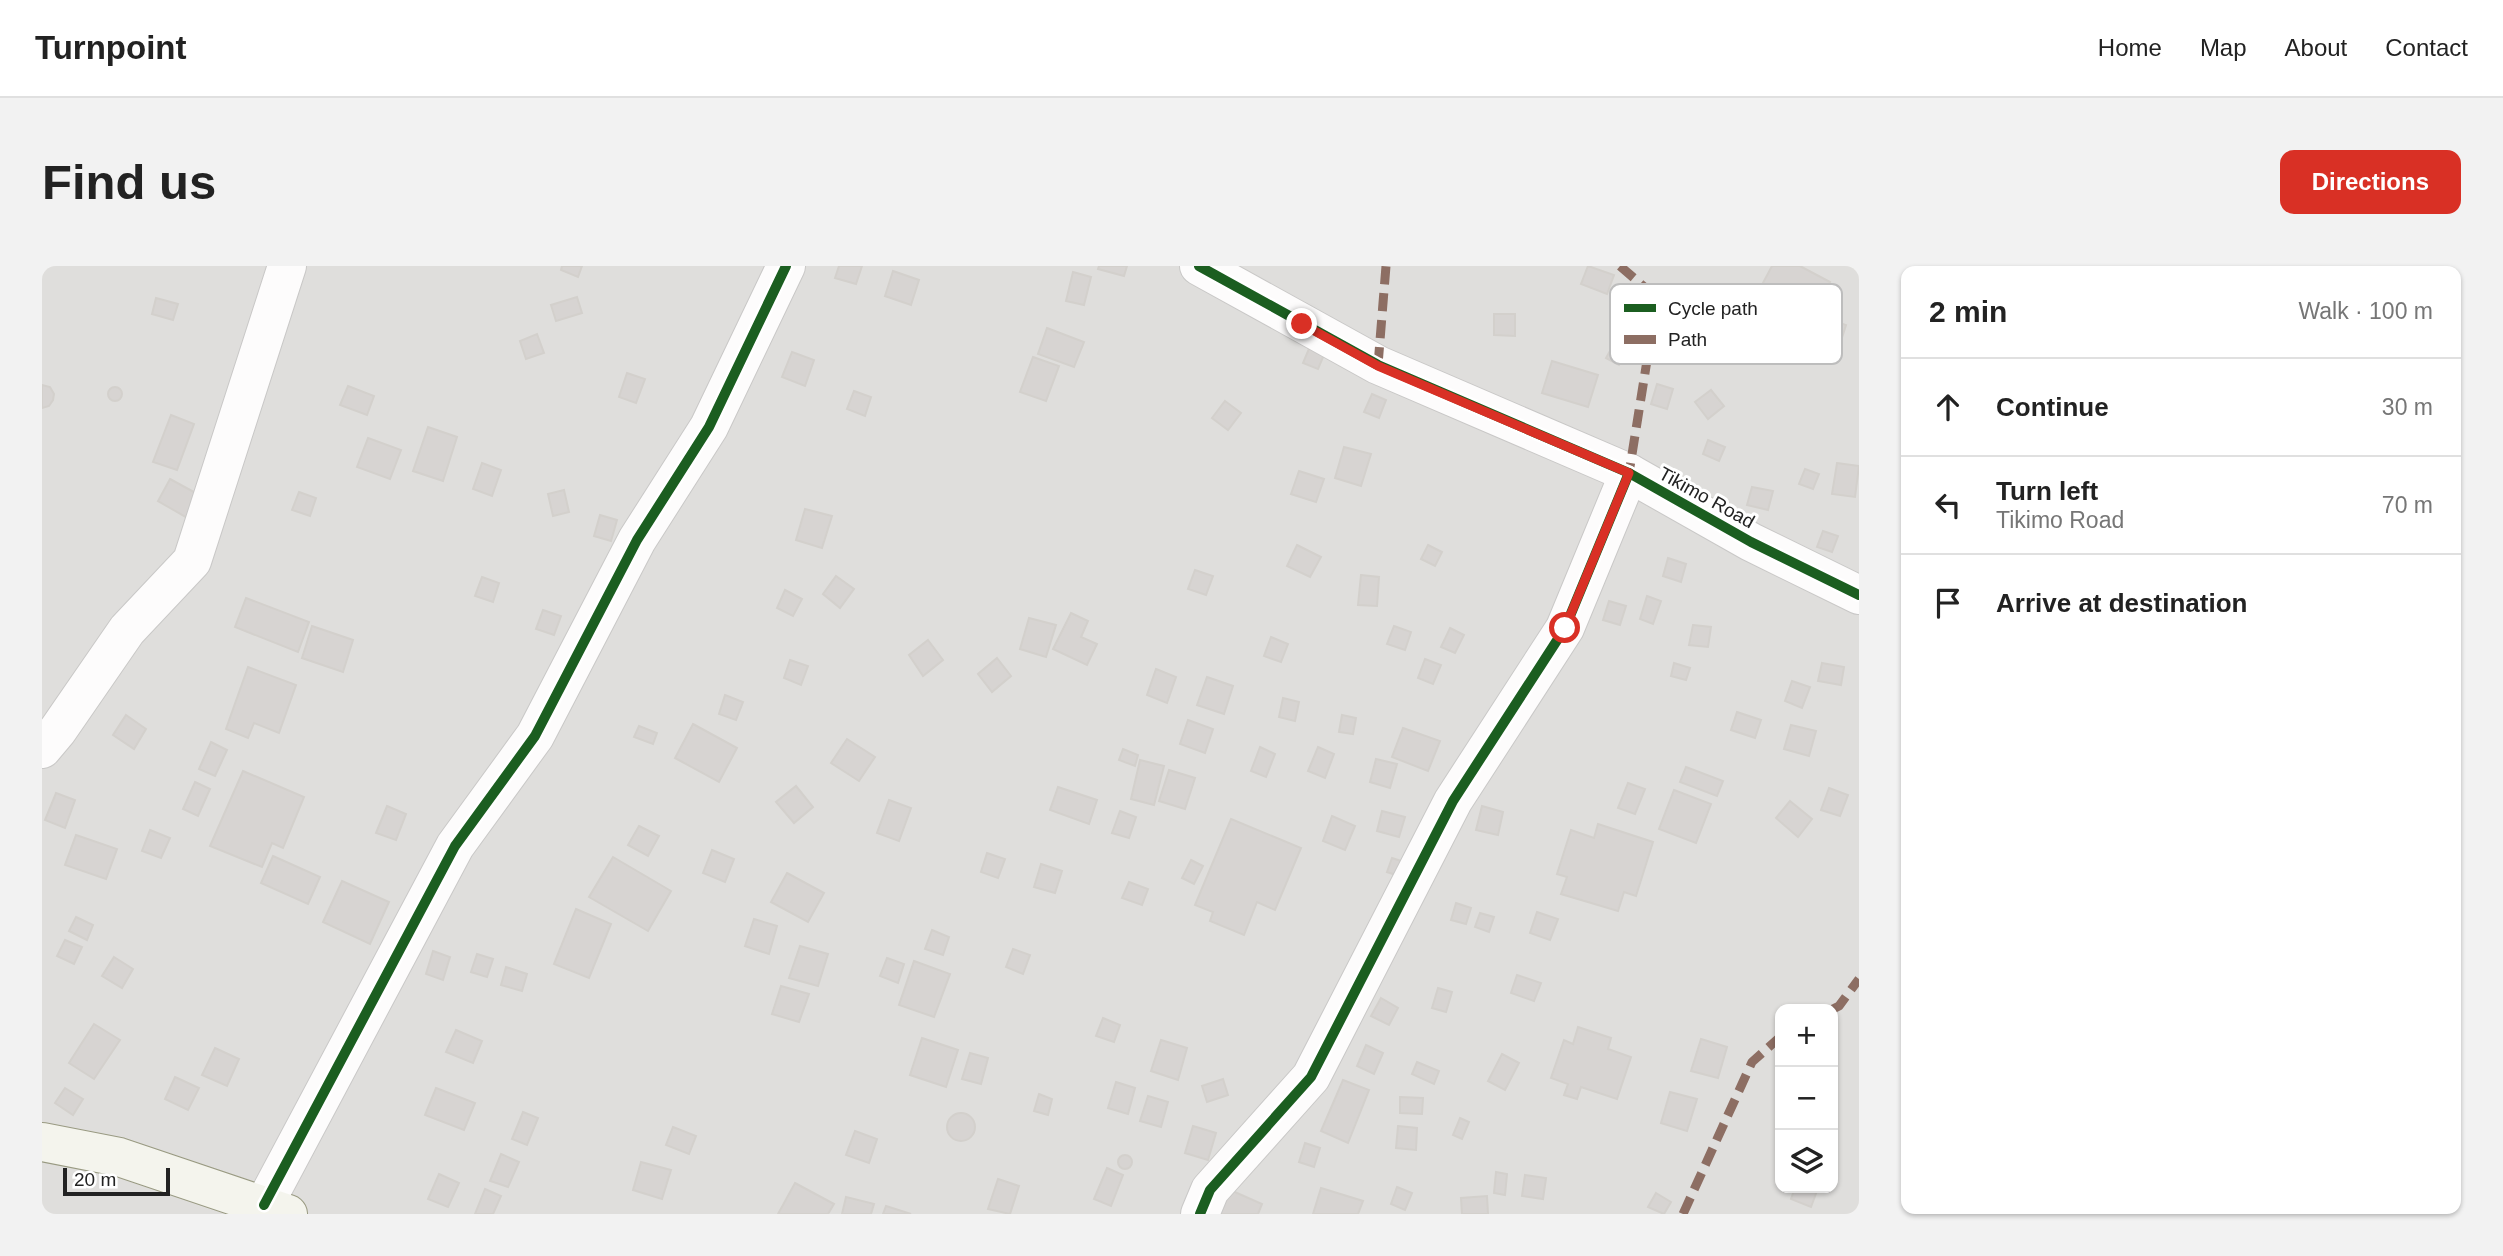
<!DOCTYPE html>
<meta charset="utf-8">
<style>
:root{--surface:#fff;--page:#f2f2f2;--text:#222;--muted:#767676;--line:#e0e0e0;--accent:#d93025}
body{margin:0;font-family:Helvetica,sans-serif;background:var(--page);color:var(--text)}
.controls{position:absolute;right:21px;bottom:21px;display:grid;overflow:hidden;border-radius:14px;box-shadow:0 2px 5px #0004}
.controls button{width:63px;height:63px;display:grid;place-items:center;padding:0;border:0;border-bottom:2px solid var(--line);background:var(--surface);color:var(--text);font:35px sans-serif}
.scale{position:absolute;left:21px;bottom:18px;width:107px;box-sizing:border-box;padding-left:7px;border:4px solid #222;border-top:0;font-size:19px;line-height:24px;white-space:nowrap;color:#222;-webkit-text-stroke:5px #fff;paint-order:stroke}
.stop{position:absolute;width:21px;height:21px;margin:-16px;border:5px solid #d93025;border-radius:50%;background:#fff}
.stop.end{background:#d93025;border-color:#fff;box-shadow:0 2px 7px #0008}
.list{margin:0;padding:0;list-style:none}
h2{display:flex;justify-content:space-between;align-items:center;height:91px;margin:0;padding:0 28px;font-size:30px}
h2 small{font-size:23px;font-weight:400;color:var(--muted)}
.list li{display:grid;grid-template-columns:46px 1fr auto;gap:21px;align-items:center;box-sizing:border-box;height:98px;padding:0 28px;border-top:2px solid var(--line)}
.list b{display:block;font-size:26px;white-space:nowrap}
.list p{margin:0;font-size:23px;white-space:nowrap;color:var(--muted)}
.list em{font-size:23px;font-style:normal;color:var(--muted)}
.icon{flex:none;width:38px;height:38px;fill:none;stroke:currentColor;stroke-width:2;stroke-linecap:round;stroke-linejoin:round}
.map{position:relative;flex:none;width:1817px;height:948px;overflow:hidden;border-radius:14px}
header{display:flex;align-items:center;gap:42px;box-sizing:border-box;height:98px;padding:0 35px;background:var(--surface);border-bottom:2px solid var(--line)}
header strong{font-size:33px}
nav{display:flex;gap:38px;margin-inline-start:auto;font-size:24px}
.intro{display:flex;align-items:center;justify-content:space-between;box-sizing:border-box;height:168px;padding:0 42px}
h1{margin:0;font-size:49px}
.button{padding:18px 32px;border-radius:14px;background:var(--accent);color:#fff;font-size:24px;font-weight:700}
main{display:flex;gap:42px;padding:0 42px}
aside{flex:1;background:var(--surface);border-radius:14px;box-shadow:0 2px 5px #0004}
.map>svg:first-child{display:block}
.residential{fill:#dfdedc;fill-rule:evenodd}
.building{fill:#d7d4d2;stroke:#d3d0cc;stroke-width:2}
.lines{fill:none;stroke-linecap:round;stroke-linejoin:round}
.street-casing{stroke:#c9c8c7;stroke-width:40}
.secondary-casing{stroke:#999a82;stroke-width:40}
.street{stroke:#fdfcfc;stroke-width:38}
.secondary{stroke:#f4f4ed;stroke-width:38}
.quiet{stroke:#8d6e63;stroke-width:9;stroke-dasharray:18 9;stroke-linecap:butt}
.cycleway-casing{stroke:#fff;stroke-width:15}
.cycleway{stroke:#1b5e20;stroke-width:10}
.route{stroke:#d93025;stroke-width:9}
.labels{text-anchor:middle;stroke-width:6;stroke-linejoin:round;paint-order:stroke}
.street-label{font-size:19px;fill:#222;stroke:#fff}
.key{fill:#fff;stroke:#bdbdbd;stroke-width:2}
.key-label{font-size:19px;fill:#222}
</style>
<header>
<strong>Turnpoint</strong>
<nav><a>Home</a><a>Map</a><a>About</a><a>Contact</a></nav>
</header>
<div class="intro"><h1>Find us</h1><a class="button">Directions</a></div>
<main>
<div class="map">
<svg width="1817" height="948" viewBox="0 0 1817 948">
<rect width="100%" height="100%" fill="#f0eeeb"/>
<path class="residential" d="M0 0H1817V948H0ZM1738 743H1791V922H1738Z"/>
<g class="building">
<polygon points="520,0 540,0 536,11 519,4"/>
<polygon points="797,0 820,0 814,18 793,12"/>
<polygon points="1057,0 1085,0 1082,10 1056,3"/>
<polygon points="1546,0 1572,9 1565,28 1539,18"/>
<polygon points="1730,0 1758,0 1788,16 1766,57 1714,30"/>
<polygon points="851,5 877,14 869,39 843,30"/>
<polygon points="1031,6 1049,11 1042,39 1024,35"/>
<polygon points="535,31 540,47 514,55 509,39"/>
<polygon points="114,32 136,38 131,54 110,48"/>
<polygon points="1452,48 1473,48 1473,70 1452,69"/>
<polygon points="1776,49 1804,59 1797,81 1768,71"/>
<polygon points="1583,58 1596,66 1577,99 1564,92"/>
<polygon points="1005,62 1042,76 1032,101 996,88"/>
<polygon points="495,68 502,87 484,93 478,75"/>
<polygon points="1269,78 1284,84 1276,103 1261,97"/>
<polygon points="750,86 772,94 763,120 740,111"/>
<polygon points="991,91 1017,100 1004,135 978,126"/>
<polygon points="1510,95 1556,109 1546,141 1500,127"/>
<polygon points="585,107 603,113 594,137 577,131"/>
<polygon points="1615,118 1631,123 1625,143 1609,138"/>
<polygon points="0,119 8,121 12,128 11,134 7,140 0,142"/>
<polygon points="306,120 332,130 325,149 298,139"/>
<circle cx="73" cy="128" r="7"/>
<polygon points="1669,124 1682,140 1666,153 1653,136"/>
<polygon points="812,125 829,131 823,150 805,143"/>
<polygon points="1330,128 1344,134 1337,152 1322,146"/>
<polygon points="1183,135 1199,147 1186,164 1170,152"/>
<polygon points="129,149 152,158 135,204 111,196"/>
<polygon points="386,161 415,171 401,215 371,205"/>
<polygon points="326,172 359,184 348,213 315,201"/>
<polygon points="1666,174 1683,181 1677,195 1661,188"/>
<polygon points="1302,181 1329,188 1319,220 1293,212"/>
<polygon points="440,197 459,204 450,230 431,223"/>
<polygon points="1795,197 1817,200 1813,231 1790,228"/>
<polygon points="1763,203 1777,208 1771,223 1757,218"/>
<polygon points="1257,205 1282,213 1274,236 1249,228"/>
<polygon points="128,213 161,231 149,254 116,235"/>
<polygon points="1710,221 1731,225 1726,244 1705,239"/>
<polygon points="522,224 527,246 511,250 506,228"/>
<polygon points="257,226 274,232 268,250 250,244"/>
<polygon points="763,243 790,250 780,282 754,274"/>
<polygon points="558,249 575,254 569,275 552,270"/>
<polygon points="1781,265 1796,270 1790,286 1775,281"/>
<polygon points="1255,279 1279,291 1268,311 1245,300"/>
<polygon points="1386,279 1400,286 1393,300 1379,293"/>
<polygon points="1626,292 1644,298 1639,316 1621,310"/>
<polygon points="1153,304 1171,310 1164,329 1146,323"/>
<polygon points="1319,309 1337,311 1335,340 1316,339"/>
<polygon points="794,310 812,323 798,342 781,328"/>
<polygon points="440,311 457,317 451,336 433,330"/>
<polygon points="743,324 760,333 751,350 735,342"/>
<polygon points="1605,330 1619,335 1611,358 1598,353"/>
<polygon points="204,332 267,356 256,386 193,361"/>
<polygon points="1567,335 1584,340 1578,359 1561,354"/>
<polygon points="501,344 519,350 512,369 494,363"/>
<polygon points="1029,347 1046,355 1039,371 1055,378 1045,399 1011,383"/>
<polygon points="987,352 1014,359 1004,391 978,383"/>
<polygon points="1651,359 1669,361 1666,381 1647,379"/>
<polygon points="270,360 311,374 301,406 260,392"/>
<polygon points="1352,360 1369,366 1363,384 1345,378"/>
<polygon points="1408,362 1422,369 1413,387 1399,381"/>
<polygon points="1229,371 1246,378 1239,396 1222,390"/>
<polygon points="886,374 901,394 881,410 867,389"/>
<polygon points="955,392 969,410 950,426 936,408"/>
<polygon points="1383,393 1399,399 1391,418 1376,412"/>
<polygon points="748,394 766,400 759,419 742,412"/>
<polygon points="1632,397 1648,402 1644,414 1629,410"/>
<polygon points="1780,397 1802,401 1799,419 1776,415"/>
<polygon points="206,401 254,419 237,467 212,457 206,472 184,463"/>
<polygon points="1114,403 1134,411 1125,437 1105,429"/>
<polygon points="1165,411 1191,420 1182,448 1155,439"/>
<polygon points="1750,415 1768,421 1760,442 1743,435"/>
<polygon points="683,429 701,436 694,454 677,448"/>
<polygon points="1241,432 1257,436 1253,455 1237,451"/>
<polygon points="1695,446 1719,454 1713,472 1689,464"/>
<polygon points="84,449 104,463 92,483 71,469"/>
<polygon points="1300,449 1314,452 1311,468 1297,466"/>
<polygon points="1146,454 1171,463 1163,487 1138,478"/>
<polygon points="651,458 695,482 677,516 633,492"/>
<polygon points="1749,459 1774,465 1767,490 1742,483"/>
<polygon points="597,460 615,467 611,478 592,471"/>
<polygon points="1361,462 1398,475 1386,505 1350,491"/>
<polygon points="805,473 833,491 817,515 789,497"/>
<polygon points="169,476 185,484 173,510 157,503"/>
<polygon points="1218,481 1233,488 1224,511 1209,505"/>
<polygon points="1276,481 1292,488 1283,512 1266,505"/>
<polygon points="1081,483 1096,489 1093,500 1077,494"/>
<polygon points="1334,493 1355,498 1348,522 1328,516"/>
<polygon points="1098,494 1122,500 1112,539 1089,533"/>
<polygon points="1644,501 1681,515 1675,530 1638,516"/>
<polygon points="1127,504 1153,512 1143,543 1117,535"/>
<polygon points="201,505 262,531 241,582 230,577 220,601 168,580"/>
<polygon points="153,516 168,523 156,550 141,543"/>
<polygon points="1586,517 1603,523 1593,548 1576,542"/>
<polygon points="754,520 771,541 752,557 734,536"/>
<polygon points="1016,521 1055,534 1047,558 1008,544"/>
<polygon points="1787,522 1806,529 1798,550 1779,544"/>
<polygon points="1632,524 1669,538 1654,577 1617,563"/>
<polygon points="14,527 33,534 23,562 3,554"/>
<polygon points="847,534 869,542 857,575 835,567"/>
<polygon points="1748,535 1770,553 1756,571 1734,552"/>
<polygon points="345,540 364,548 354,574 334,567"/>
<polygon points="1440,540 1461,546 1456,569 1434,564"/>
<polygon points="1078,545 1094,551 1087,572 1070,567"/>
<polygon points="1340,545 1363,551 1357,571 1335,565"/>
<polygon points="1290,550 1313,560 1303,584 1281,575"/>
<polygon points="1189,553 1259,582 1233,644 1215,636 1202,669 1168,655 1171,646 1153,639"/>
<polygon points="1556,558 1611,576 1594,630 1582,626 1576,645 1519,628 1525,611 1515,608 1529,564 1552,572"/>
<polygon points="597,560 617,570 606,590 586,579"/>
<polygon points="108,564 128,572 119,592 100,585"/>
<polygon points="34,569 75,583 64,613 23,599"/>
<polygon points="670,584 692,593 683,616 661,607"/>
<polygon points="945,587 963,593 956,612 939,606"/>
<polygon points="231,590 278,611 266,638 219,617"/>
<polygon points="571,591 629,625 606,665 547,631"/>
<polygon points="1350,592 1365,597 1360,611 1345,606"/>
<polygon points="1149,594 1161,600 1152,618 1140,612"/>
<polygon points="999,598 1020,605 1013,627 992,621"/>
<polygon points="745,607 782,627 766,656 729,636"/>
<polygon points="300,615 347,636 328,678 281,656"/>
<polygon points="1087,616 1106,623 1100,639 1080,632"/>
<polygon points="1414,637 1429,642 1424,658 1409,654"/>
<polygon points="534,643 569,658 547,712 512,698"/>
<polygon points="1495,646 1516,653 1508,674 1488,667"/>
<polygon points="1438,647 1452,651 1447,666 1433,661"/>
<polygon points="34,651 51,659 45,674 27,665"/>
<polygon points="712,653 735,660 727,688 703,680"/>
<polygon points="890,664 907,671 901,689 883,683"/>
<polygon points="23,674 40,681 32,698 15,690"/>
<polygon points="758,680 786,688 776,720 747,712"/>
<polygon points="971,683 988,689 981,708 964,701"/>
<polygon points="391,685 408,691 401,714 384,708"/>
<polygon points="435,688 451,693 445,711 429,706"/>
<polygon points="72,691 91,703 80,722 60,710"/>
<polygon points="845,692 862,698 856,717 838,710"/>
<polygon points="872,695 908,708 892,751 857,739"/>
<polygon points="464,701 485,708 480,725 459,719"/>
<polygon points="1475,709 1499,717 1492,735 1469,727"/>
<polygon points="739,720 767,728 757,756 730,748"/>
<polygon points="1396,722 1410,726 1404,746 1390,742"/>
<polygon points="1339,732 1356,742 1347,759 1329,750"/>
<polygon points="1061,752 1078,759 1072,776 1054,770"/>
<polygon points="52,758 78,774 52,813 27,797"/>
<polygon points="1536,761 1569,772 1566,783 1589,791 1575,833 1539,821 1535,833 1522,829 1526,818 1509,812 1522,774 1531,778"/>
<polygon points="414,764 440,775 431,797 404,786"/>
<polygon points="880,772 916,784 904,821 868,809"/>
<polygon points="1659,773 1685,781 1676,812 1649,805"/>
<polygon points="1119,774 1145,782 1136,814 1109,805"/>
<polygon points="1324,779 1341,787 1332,808 1315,800"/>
<polygon points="173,782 197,793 185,820 160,809"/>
<polygon points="928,787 946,792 939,818 920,813"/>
<polygon points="1460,788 1477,797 1463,824 1446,815"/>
<polygon points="1375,796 1397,805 1392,818 1370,808"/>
<polygon points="133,811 157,822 146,844 123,833"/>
<polygon points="1181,813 1186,829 1165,836 1160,820"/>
<polygon points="1301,814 1327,824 1306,877 1279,865"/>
<polygon points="1074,816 1093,822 1086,848 1066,842"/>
<polygon points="23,822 41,833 31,849 13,837"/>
<polygon points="394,822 433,837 422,864 383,849"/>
<polygon points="1628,826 1655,833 1645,865 1619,857"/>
<polygon points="997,828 1010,833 1006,849 992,845"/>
<polygon points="1106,830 1126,836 1119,861 1098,855"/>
<polygon points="1358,831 1381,832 1380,848 1358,847"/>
<polygon points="481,846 496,852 485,879 470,873"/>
<circle cx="919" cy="861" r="14"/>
<polygon points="1418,852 1427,856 1420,873 1411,869"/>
<polygon points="1151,860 1174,867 1166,894 1143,887"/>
<polygon points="1356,860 1375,862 1374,884 1354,882"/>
<polygon points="631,861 654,870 647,888 624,879"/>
<polygon points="813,865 835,873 827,897 804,889"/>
<polygon points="1263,877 1278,882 1272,901 1257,896"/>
<polygon points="459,888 477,896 466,921 448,915"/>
<circle cx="1083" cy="896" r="7"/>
<polygon points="599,896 629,904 620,933 591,924"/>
<polygon points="1065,902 1081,909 1069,940 1052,933"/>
<polygon points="1454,906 1465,908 1463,929 1452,927"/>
<polygon points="397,908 417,917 406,941 386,933"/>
<polygon points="1483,909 1504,912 1501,933 1480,930"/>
<polygon points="956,913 977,920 968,948 946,943"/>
<polygon points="753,917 792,938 786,948 736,948"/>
<polygon points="1355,921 1370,927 1363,944 1349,938"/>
<polygon points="1279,922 1321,935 1316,948 1271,948"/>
<polygon points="1753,922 1776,922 1769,941 1749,933"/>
<polygon points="443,923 459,930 451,948 433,948"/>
<polygon points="1186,923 1220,938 1216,948 1175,948"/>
<polygon points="1614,927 1629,936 1622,948 1606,941"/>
<polygon points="1445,930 1446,948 1420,948 1419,932"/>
<polygon points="804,931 832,938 829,948 800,948"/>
<polygon points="844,940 869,948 841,948"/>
</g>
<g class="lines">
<g class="street-casing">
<g id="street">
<polyline points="1157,0 1336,99 1587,207 1709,276 1817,329"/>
<polyline points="0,483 16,464 85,364 150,295 245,0"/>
<polyline points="222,939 413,580 493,470 595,274 667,161 744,0"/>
<polyline points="1158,948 1168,924 1269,811 1411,535 1523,362 1587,207"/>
</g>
</g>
<g class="secondary-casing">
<polyline id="secondary" points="0,876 77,891 246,948"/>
</g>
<use href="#street" class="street"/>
<use href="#secondary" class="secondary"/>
<g class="quiet">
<polyline points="1578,0 1615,32 1587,207"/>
<polyline points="1336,99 1344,0"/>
<polyline points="1791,743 1797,740 1817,713"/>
<polyline points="1641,948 1710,796 1738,771"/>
</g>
<g class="cycleway-casing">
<g id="cycleway">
<polyline points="1157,0 1336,99 1587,207 1709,276 1817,329"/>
<polyline points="222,939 413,580 493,470 595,274 667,161 744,0"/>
<polyline points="1158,948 1168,924 1269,811 1411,535 1523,362 1587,207"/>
</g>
</g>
<use href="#cycleway" class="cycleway"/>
</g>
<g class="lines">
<polyline class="route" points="1260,58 1336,100 1587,207 1523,362"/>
</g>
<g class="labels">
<g class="street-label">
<text transform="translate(1665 231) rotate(29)" y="7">Tikimo Road</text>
</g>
</g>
<rect x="1568" y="18" width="232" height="80" rx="10" class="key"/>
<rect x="1582" y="38" width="32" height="8" fill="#1b5e20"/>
<rect x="1582" y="69" width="32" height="9" fill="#8d6e63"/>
<g class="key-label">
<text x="1626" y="49">Cycle path</text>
<text x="1626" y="80">Path</text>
</g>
</svg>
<div class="controls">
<button>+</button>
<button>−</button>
<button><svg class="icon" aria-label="layers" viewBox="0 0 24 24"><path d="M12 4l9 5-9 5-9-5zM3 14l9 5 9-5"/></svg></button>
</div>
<div class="scale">20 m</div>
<div class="stop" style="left:1523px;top:362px"></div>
<div class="stop end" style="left:1260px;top:58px"></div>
</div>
<aside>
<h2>2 min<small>Walk · 100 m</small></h2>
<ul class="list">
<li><svg class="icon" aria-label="ahead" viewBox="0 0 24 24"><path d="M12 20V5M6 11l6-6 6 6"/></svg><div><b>Continue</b></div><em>30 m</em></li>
<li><svg class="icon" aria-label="left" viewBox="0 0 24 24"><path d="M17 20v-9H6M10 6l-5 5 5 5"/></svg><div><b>Turn left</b><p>Tikimo Road</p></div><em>70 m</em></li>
<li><svg class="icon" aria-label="arrive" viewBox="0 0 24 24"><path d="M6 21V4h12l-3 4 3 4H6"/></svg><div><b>Arrive at destination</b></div></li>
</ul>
</aside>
</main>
